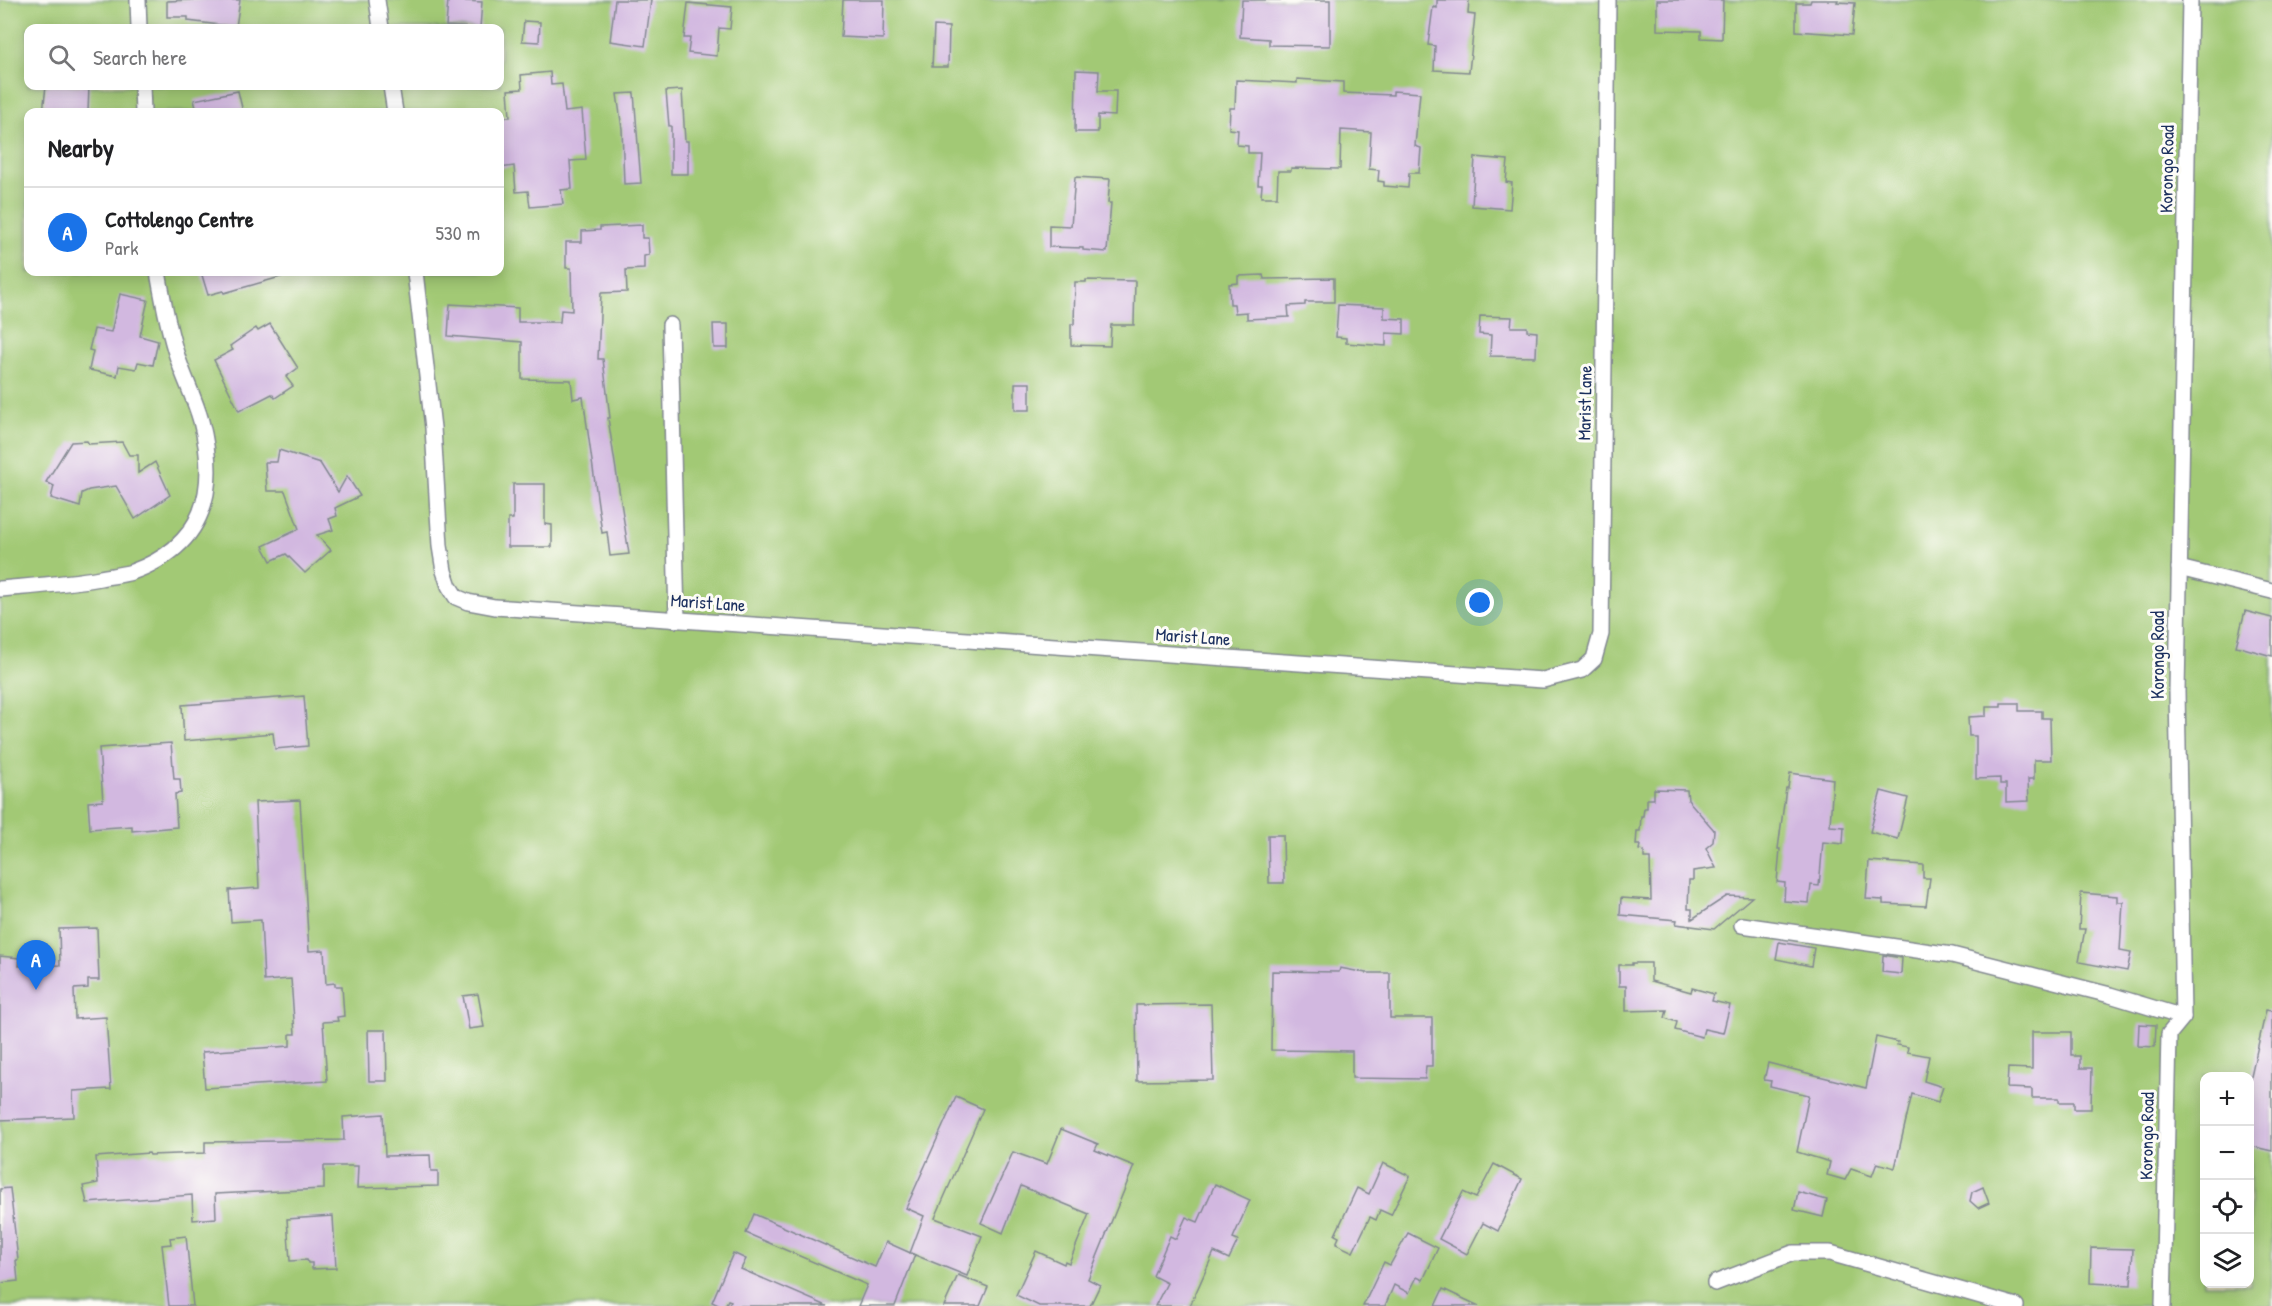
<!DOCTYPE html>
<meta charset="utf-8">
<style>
:root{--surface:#fff;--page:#f2f2f2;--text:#202124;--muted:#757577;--line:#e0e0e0;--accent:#1a73e8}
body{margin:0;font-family:"Patrick Hand",sans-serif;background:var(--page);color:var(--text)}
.controls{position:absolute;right:18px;bottom:18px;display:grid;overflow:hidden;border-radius:12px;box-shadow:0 3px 15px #0003}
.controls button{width:54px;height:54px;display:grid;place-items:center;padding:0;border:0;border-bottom:2px solid var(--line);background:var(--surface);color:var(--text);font:30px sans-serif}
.you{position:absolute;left:1480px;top:603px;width:21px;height:21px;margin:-15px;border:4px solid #fff;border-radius:50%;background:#1a73e8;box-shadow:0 0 0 9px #1a73e833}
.badge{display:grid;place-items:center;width:39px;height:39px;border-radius:50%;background:var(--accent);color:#fff;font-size:20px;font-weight:700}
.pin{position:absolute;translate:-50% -50px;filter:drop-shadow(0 2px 3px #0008)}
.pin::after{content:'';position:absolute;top:32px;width:21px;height:18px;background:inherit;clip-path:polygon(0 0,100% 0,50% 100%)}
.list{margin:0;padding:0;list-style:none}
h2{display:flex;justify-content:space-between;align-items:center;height:78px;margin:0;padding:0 24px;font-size:26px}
h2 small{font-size:20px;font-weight:400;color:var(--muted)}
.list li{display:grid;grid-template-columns:39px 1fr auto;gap:18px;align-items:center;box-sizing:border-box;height:90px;padding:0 24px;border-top:2px solid var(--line)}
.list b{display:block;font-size:22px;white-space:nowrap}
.list p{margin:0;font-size:20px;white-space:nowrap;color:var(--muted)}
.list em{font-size:20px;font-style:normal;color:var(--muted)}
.icon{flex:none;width:33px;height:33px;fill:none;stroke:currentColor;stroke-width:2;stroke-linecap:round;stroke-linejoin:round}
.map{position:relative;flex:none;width:2272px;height:1306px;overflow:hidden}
.search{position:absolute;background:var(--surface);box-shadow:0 3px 15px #0003;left:24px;top:24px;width:480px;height:66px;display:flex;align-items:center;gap:15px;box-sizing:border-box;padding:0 21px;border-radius:12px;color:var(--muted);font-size:22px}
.panel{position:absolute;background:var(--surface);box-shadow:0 3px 15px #0003;left:24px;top:108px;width:480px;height:168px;border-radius:12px}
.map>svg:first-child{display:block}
.green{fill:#a2c974;stroke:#5e7c69;stroke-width:1.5;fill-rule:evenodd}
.building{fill:#d2b8e0}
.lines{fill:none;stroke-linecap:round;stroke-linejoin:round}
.street-casing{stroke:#828890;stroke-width:18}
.street{stroke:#fff;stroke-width:15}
.labels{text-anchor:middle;stroke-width:6;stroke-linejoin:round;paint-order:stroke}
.street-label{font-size:18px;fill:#1b2f5e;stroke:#fdfcf7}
</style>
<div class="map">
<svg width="2272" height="1306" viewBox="0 0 2272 1306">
<rect width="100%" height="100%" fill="#fdfcf7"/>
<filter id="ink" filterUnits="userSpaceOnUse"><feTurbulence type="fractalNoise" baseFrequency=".0167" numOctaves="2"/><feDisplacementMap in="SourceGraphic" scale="12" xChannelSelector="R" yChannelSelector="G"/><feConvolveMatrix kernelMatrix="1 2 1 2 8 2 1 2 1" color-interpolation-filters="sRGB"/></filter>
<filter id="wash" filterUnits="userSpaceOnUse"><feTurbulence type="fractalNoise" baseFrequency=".008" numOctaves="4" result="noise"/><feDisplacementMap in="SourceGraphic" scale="24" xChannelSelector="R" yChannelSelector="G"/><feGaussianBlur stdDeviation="1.35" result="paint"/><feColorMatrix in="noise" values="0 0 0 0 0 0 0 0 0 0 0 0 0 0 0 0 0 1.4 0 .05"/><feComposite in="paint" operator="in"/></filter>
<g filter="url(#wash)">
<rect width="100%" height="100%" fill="#e8e2c1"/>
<path class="green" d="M0 0H2272V1306H0ZM28 28H500V86H28ZM28 112H500V272H28ZM2204 1076H2250V1284H2204Z"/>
<g id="blocks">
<g class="building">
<polygon points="190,0 240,0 236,27 188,21 188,17 167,17 167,1"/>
<polygon points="448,0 482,2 480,28 446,26"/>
<polygon points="615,0 651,0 645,46 610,41"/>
<polygon points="843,0 884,0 883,39 841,37"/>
<polygon points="1242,0 1330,0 1330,46 1269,45 1269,39 1240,37"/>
<polygon points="1437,0 1469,0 1468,14 1475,15 1469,72 1434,70 1435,46 1428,45 1433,7 1437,8"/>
<polygon points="1657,0 1723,0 1722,39 1701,38 1701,31 1657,30"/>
<polygon points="1811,0 1838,0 1837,2 1855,3 1852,35 1796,31 1796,3 1810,3"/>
<polygon points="688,3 732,7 730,29 719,28 717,56 688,53 690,38 684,38"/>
<polygon points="524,21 540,22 539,42 522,41"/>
<polygon points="934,26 949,27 948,67 932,67"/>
<polygon points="1076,70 1099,71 1098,91 1116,91 1115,116 1098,115 1098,132 1075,132"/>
<polygon points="550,72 551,85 562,84 565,112 582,110 586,160 570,161 572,189 561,190 563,204 530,207 528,191 516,192 514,166 500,168 500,117 510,117 508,90 522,89 521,75"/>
<polygon points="1297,79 1343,82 1343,93 1393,95 1393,91 1420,93 1415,146 1421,148 1419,173 1409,173 1408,188 1384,186 1384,182 1378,181 1379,170 1369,169 1371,132 1341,130 1340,169 1291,168 1291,171 1278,171 1277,197 1261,197 1262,185 1258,185 1260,153 1248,153 1248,146 1237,145 1238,130 1229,129 1230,108 1235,108 1236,80 1297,83"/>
<polygon points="46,86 89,86 88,112 43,112"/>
<polygon points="682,90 685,141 688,141 688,174 671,174 671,126 669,126 666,91"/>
<polygon points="238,91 243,112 197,112 194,100"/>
<polygon points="634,93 641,183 624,184 622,129 617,94"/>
<polygon points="1475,157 1508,160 1506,182 1512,183 1510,209 1472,206"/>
<polygon points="1075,177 1110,179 1108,203 1111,203 1107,252 1083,250 1083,248 1049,247 1049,225 1071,226"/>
<polygon points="642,225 642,238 648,238 649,255 644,256 644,269 626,270 627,292 601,293 598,359 603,359 610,418 608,418 629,554 610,556 607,532 602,533 583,397 573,399 571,380 522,379 522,342 448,336 450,304 518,308 518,322 560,322 561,310 572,311 571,268 566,268 566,242 582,242 582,231 600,230 600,227"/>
<polygon points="201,272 284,272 284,276 224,293 223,291 208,295"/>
<polygon points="1263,275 1264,279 1334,278 1334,302 1305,302 1305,305 1288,306 1289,317 1247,319 1247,312 1235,313 1234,304 1230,304 1229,284 1238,283 1238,276"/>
<polygon points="1086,280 1135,281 1134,325 1111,325 1110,346 1071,345 1071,324 1074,324 1075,282 1086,282"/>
<polygon points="120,294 148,300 140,336 158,341 153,365 138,362 136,369 119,366 117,376 89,370 93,351 89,350 94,329 111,332"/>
<polygon points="1338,305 1384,307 1384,318 1404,319 1404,334 1386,333 1386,346 1346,343 1346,338 1336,337"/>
<polygon points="1480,316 1512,317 1511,327 1527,327 1527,331 1537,332 1536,357 1490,356 1491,335 1479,334"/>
<polygon points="270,324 298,368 286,377 293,386 275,398 272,394 239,411 214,360 233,350 230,346 256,328 258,331"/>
<polygon points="713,324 728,324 728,348 714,348"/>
<rect x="1015" y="383" width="15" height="27"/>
<polygon points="87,441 89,444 122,442 129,455 138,455 138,473 155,462 170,495 135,519 116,486 89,490 82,493 80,507 51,498 54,486 46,482 71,442"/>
<polygon points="279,450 320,463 338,492 347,476 360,496 335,508 337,516 329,519 333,530 317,535 331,550 305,573 286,554 271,561 263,546 299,529 285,491 267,491 265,462 277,462"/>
<polygon points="513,484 545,484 545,524 552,525 552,547 508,547 508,519 513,519"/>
<polygon points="2245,611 2272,618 2272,656 2236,646"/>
<polygon points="304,696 308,746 275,749 273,733 184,741 182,705"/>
<polygon points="2001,703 2019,703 2019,711 2042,711 2042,718 2050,718 2051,760 2034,760 2034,779 2028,779 2029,801 2006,802 2006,784 2000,784 2000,778 1976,779 1976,736 1969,736 1968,717 1986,716 1986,707 2001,707"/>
<polygon points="171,743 174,779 180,779 181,793 175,794 177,827 132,831 132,826 90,829 88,802 103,801 99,748"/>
<polygon points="1790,773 1833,779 1830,826 1844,827 1843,844 1823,842 1819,886 1811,885 1809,903 1784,901 1785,883 1777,882 1780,849 1778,849 1786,788 1788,788"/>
<polygon points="1654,789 1687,790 1688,800 1714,830 1713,842 1706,848 1716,868 1693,871 1693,880 1689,880 1688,909 1692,909 1692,919 1727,896 1752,897 1714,929 1676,924 1677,920 1620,915 1621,898 1651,900 1650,858 1644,858 1644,851 1639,850 1640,845 1636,845 1637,831 1640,831 1641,816 1643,816 1644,808 1647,808 1647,799 1654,799"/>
<polygon points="1881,791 1908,798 1898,839 1870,832"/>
<polygon points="300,800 309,951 324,950 326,984 335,983 335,986 342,986 344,1016 337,1017 338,1021 323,1022 327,1081 205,1088 202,1052 290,1046 290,1034 295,1034 291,979 264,981 261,920 231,922 229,890 259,888 255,802"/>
<polygon points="1268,835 1283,835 1284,883 1269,883"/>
<polygon points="1869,861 1923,865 1923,878 1930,878 1926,906 1883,904 1883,900 1866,899"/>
<polygon points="2081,893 2117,896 2117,902 2123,902 2120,951 2131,953 2127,971 2079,962 2085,929 2079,929"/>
<polygon points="97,928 99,980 88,980 88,988 74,989 75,1019 106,1017 111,1089 73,1091 74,1117 0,1120 0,956 20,958 19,966 60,965 59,929"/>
<polygon points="1779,942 1814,948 1811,966 1776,959"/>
<polygon points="1883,955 1902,958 1901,974 1882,972"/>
<polygon points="1632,963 1651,963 1651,981 1691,992 1692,988 1714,994 1712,1001 1730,1005 1723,1033 1704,1029 1702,1037 1675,1030 1677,1022 1665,1018 1667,1010 1626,1011 1626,986 1619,986 1619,965 1632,965"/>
<polygon points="1340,968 1366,973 1390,973 1390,1018 1432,1018 1432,1066 1426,1066 1425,1079 1352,1078 1352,1051 1271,1050 1272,971 1339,972"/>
<polygon points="478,994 484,1027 469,1029 463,996"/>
<polygon points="1211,1004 1213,1080 1137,1081 1136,1005"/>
<polygon points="2266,1010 2272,1011 2272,1151 2250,1146 2250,1081"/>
<polygon points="2139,1024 2156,1025 2155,1047 2138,1046"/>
<polygon points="368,1030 386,1030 387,1081 369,1081"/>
<polygon points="2032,1032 2071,1032 2071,1056 2080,1056 2080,1068 2092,1068 2091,1109 2074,1109 2074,1102 2059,1102 2059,1098 2032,1098 2032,1089 2007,1088 2008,1068 2032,1069"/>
<polygon points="1876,1037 1898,1042 1897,1045 1908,1047 1907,1052 1929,1056 1924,1081 1943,1087 1938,1102 1912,1094 1895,1168 1877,1163 1872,1176 1851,1169 1845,1180 1827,1175 1830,1162 1797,1152 1809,1095 1770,1086 1771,1081 1764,1080 1768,1063 1866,1088"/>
<polygon points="956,1097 983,1109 935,1218 982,1236 967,1276 910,1253 924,1216 906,1208"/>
<polygon points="383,1114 385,1156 430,1155 431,1171 438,1171 438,1186 357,1188 358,1166 324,1166 324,1189 215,1194 216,1218 193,1220 192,1195 87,1203 83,1186 98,1183 96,1157 149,1153 150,1155 205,1153 205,1142 344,1140 343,1117"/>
<polygon points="1061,1129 1098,1144 1095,1150 1134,1166 1088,1279 1100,1285 1090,1306 1039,1306 1016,1295 1036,1251 1064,1264 1065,1261 1069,1263 1089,1214 1021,1186 1003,1233 981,1223 1013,1152 1047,1164"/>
<polygon points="1383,1163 1410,1176 1391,1215 1380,1210 1376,1220 1370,1217 1353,1252 1336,1244 1339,1237 1335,1235 1357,1188 1369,1194"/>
<polygon points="1494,1164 1522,1179 1498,1231 1483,1223 1467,1254 1439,1239 1463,1192 1476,1198"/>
<polygon points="1215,1184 1250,1200 1233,1238 1238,1240 1229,1259 1214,1252 1190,1306 1155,1306 1167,1283 1153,1276 1170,1236 1176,1239 1186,1217 1198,1222"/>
<polygon points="1983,1187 1989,1203 1978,1208 1970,1201 1972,1192"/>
<polygon points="10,1188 18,1260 16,1260 18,1281 0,1283 0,1189"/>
<polygon points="1798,1192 1827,1200 1823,1217 1794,1210"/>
<polygon points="754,1214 875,1267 886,1242 915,1255 895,1306 858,1306 867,1285 746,1233"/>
<polygon points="333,1216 336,1268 312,1269 312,1263 308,1263 307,1260 290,1261 287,1219"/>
<polygon points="1408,1233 1438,1248 1423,1280 1417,1277 1409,1293 1394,1285 1385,1306 1363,1306 1384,1262 1390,1265"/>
<polygon points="186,1236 193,1306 169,1306 162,1245 171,1244 170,1238"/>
<polygon points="2091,1248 2133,1249 2131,1285 2090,1283"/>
<polygon points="733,1253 746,1259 741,1269 827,1306 728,1306 731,1301 728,1300 725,1306 720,1306 712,1302"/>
<polygon points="958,1275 988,1287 980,1306 944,1306"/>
<polygon points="1443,1289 1479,1306 1435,1306"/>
</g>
</g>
</g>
<g filter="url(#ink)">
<use href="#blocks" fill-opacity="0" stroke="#828890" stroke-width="1.5"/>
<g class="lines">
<g class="street-casing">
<g id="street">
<polyline points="138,0 139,28"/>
<polyline points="377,0 381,28"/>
<polyline points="142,86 143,112"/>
<polyline points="391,86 395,112"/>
<polyline points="415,272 433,428 440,546 444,571 449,586 456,597 468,602 495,607 1543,680 1582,670 1594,659 1601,634 1608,0"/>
<polyline points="670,325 677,620"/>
<polyline points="2179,568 2272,591"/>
<path d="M0 589C33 586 67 584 100 578 110 576 122 575 132 572 204 546 219 491 201 421 195 399 184 378 177 356 168 329 163 300 158 272"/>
<polyline points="1742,925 1952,955 2110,995 2183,1017"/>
<polyline points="1715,1283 1793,1253 1830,1253 2016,1306"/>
<polyline points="2163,1306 2169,1034 2183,1017 2177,691 2190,0"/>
</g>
</g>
<use href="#street" class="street"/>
</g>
</g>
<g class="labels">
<g class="street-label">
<text transform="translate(2167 169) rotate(-89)" y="6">Korongo Road</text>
<text transform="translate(1585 403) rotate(-89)" y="6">Marist Lane</text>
<text transform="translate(708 603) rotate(4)" y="6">Marist Lane</text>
<text transform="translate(1193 637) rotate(4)" y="6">Marist Lane</text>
<text transform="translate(2158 655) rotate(-90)" y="6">Korongo Road</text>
<text transform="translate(2147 1136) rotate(-89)" y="6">Korongo Road</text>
</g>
</g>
</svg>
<div class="controls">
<button>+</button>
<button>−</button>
<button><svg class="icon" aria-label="locate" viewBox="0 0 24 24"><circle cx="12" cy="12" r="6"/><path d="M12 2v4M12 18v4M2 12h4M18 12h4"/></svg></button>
<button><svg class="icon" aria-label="layers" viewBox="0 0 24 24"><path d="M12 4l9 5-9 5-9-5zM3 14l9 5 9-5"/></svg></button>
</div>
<div class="you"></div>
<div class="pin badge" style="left:36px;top:990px">A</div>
<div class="search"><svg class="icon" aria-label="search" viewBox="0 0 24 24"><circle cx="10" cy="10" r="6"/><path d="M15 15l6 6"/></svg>Search here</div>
<section class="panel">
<h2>Nearby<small></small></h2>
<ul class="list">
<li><span class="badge">A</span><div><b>Cottolengo Centre</b><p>Park</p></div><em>530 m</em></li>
</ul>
</section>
</div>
